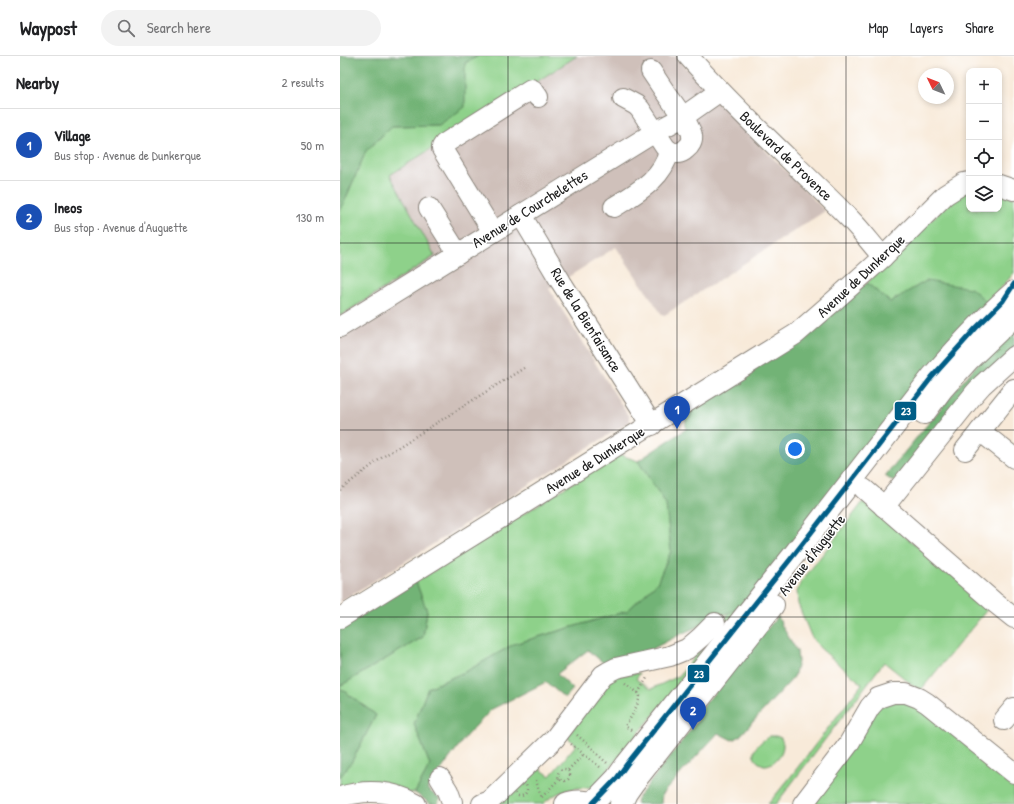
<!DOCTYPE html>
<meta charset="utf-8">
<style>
:root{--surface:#fff;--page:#f2f2f2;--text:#202124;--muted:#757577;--line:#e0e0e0;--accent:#0b8043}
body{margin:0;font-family:"Patrick Hand",sans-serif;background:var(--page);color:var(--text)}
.controls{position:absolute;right:12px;top:12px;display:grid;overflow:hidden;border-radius:8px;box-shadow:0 2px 6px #0003}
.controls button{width:36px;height:36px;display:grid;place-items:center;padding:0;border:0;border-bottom:1px solid var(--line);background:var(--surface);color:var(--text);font:20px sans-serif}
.compass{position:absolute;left:578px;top:12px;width:36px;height:36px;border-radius:50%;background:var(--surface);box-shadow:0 2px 6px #0003;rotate:313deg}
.you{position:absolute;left:455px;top:393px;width:14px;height:14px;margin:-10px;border:3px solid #fff;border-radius:50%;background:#1a73e8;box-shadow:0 0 0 6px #1a73e833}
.badge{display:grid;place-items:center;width:26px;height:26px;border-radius:50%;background:var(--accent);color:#fff;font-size:13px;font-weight:700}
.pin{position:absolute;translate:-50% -33px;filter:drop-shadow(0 1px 2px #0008)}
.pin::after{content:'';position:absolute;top:21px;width:14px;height:12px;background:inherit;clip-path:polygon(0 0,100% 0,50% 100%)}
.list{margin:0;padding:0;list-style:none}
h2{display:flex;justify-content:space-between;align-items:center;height:52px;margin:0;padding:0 16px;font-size:17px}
h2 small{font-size:13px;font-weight:400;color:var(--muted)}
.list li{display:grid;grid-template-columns:26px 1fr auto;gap:12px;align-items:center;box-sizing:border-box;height:72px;padding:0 16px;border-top:1px solid var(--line)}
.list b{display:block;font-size:15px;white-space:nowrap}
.list p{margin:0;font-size:13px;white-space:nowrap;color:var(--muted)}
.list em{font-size:13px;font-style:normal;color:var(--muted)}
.icon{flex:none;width:22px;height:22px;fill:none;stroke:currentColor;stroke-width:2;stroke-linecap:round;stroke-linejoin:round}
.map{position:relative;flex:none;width:674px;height:748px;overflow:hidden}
header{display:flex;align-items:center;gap:24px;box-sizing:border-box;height:56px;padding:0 20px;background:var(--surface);border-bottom:1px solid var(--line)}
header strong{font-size:19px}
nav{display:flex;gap:22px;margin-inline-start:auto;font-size:14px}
.search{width:280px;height:36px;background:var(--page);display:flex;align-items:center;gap:10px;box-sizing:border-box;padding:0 14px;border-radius:22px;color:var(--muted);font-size:15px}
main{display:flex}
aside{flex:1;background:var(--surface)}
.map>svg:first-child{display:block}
.industrial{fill:#cfc0ba}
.green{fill:#8ed18a;stroke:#557653}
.forest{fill:#72b376;stroke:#476849}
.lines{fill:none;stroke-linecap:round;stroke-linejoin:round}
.minor-casing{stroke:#8a837a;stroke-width:22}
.major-casing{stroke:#8a837a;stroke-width:24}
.path{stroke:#8a837a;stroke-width:2.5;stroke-dasharray:1 3;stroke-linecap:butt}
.minor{stroke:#fff;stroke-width:20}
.major{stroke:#fff;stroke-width:22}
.bus-1-casing{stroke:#fff;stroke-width:8}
.bus-1{stroke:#005d86;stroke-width:5}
.grid{fill:none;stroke:#1c1c1c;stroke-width:1;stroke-opacity:0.55}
.labels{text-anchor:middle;stroke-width:3;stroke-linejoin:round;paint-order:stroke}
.street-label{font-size:15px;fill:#1c1c1c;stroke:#fff}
.line-badge{stroke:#fff;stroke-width:1.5}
.badge-label{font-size:11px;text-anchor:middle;font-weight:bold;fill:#fff}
</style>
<header>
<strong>Waypost</strong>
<div class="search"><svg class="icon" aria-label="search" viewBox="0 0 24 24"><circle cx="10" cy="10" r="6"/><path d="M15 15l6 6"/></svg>Search here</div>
<nav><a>Map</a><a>Layers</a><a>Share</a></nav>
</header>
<main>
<aside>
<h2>Nearby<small>2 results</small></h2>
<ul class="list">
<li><span class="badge" style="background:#1a4fb4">1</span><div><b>Village</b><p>Bus stop · Avenue de Dunkerque</p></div><em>50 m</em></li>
<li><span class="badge" style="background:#1a4fb4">2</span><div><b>Ineos</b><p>Bus stop · Avenue d'Auguette</p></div><em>130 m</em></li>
</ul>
</aside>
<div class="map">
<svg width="674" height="748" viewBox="0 0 674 748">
<rect width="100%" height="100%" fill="#fff"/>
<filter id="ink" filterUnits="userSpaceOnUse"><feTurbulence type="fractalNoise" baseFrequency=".025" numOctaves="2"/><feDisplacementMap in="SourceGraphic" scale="8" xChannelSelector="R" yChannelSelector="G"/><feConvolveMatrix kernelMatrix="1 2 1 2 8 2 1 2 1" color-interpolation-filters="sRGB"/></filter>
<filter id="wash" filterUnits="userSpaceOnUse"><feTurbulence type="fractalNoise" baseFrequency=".012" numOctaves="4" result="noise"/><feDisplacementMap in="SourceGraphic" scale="16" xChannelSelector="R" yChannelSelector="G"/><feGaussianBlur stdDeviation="0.9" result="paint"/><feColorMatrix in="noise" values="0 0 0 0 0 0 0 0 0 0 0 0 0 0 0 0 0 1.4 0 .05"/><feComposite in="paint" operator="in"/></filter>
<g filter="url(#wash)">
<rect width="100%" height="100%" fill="#f8ead9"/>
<polygon class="industrial" points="0,0 335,0 364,30 361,40 379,47 485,155 323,260 276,191 209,233 289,361 289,366 0,546"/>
<g class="green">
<polygon points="138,0 237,0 50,119 95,200 0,260 0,156 26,95 52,70 99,69 125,7"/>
<polygon points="629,132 629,153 659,153 659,135 674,142 674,217 648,247 586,225 550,246 527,227 614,142"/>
<polygon points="278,398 298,405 326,448 331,495 317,527 287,555 174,588 127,615 88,632 74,668 90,709 75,737 0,734 0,721 11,707 36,659 0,632 0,630 83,581 87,555 76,526"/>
<polygon points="523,446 650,550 580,635 544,606 436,748 428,748 448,724 522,628 480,592 471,580 458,548 457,536 461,526"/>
<path d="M404 550 254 731C233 732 219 733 203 748H155L185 722 200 713 210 720 236 689 227 681 270 620 300 617 296 623 311 633 339 620 390 556Z"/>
<polygon points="547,645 578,647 674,724 674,748 473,748 535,655"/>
<path d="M430 680H436L441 682C441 682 443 687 443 688 444 697 434 710 424 709 421 708 417 706 416 704 408 694 423 684 430 680Z"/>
</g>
<g class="forest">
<polygon points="0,0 138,0 125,7 125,51 99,69 52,70 26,95 0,156"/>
<polygon points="586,225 631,232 648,247 404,550 341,578 291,604 266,609 248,594 217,618 233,633 225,642 206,626 152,653 126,680 87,733 100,743 97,748 91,748 75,737 90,709 74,668 88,632 127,615 174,588 287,555 317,527 331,495 326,448 298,405 346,373 345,355 527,227 550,246"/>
<polygon points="674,269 674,294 554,426 545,420 633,313"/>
<polygon points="76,526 87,555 83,581 0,630 0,573"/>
<polygon points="438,560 442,570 457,595 458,606 454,621 399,681 392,684 378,677 322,738 321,748 296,748 297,743 359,663 360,654"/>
<polygon points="0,632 36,659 11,707 0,721"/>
</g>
</g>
<g filter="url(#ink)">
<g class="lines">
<g class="minor-casing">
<g id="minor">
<path d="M348 0C399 58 457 109 511 164 522 175 532 189 543 201"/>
<path d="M311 15C315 21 319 27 323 33 329 42 352 71 352 80 353 85 350 90 346 93 341 98 335 98 329 95"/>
<polyline points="659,129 674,134"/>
<path d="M274 151C296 137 323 123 329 95L325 91 300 53 296 49 283 42"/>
<polyline points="89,152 118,198"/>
<polyline points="181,159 221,226 312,369"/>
<polyline points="153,176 102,93 102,91 104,88 191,33 193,34 198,41"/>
<polyline points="0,271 315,76 343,61 380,35"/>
<polyline points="640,375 674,402"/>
<polyline points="625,394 674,333"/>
<polyline points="524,433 654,546 674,562"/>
<polyline points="544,451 634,338 642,329 674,300"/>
<polyline points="0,562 456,278 495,244 543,201 605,139 624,127 629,126"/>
<polyline points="664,664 674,652"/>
<polyline points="100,722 108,735 112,746"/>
<path d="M0 741C25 733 53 734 76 748"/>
<polyline points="142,748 150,745 215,682 263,619 268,616 276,612 330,600 347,593 361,581 375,567"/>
<polyline points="463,748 508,689 530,651 538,642 553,637 566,637 579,642 587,647 674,717"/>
</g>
</g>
<g class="major-casing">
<g id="major">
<polyline points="584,357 602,333 629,303 674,260"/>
<path d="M253 747 277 722 287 708 453 500 592 321C618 291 644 262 674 236"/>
<path d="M226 748C235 744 245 745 255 748"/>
<polyline points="281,748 286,737 293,727 433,549"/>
</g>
</g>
<g class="path">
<polyline points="0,434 44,400 184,312"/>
<path d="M285 627 298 637 300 640C297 652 292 660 285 670L291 674"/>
<polyline points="298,637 307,622"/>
<polyline points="237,679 251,691 258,699 267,707"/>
<polyline points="231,688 260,711 260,713"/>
<circle cx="224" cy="719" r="6"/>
<polyline points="228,714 244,698"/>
<polyline points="196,724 201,742 219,723"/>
<circle cx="180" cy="733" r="7"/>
</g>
<use href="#minor" class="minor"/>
<use href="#major" class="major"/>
<g class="bus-1-casing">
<polyline id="bus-1" points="253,747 277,722 287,708 453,500 592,321 636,272 663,245 674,228"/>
</g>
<use href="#bus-1" class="bus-1"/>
</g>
</g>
<path class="grid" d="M168 0V748M337 0V748M506 0V748M0 187H674M0 374H674M0 561H674"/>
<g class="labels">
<g class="street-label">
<text transform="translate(446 100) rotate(44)" y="5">Boulevard de Provence</text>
<text transform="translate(190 153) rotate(-32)" y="5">Avenue de Courchelettes</text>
<text transform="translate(521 220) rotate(-43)" y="5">Avenue de Dunkerque</text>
<text transform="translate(246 264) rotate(58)" y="5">Rue de la Bienfaisance</text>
<text transform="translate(255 404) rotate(-32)" y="5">Avenue de Dunkerque</text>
<text transform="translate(472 499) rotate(-52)" y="5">Avenue d'Auguette</text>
</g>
</g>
<g class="line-badge">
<rect x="554" y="345" width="23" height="20" rx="4" fill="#005d86"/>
<rect x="347" y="608" width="23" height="19" rx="4" fill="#005d86"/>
</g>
<g class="badge-label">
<text x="566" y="359">23</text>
<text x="359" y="622">23</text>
</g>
</svg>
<div class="controls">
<button>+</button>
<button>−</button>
<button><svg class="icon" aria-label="locate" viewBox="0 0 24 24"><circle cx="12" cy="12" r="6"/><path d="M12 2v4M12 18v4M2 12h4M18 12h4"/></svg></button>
<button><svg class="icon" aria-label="layers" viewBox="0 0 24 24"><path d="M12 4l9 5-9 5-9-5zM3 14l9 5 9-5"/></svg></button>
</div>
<svg class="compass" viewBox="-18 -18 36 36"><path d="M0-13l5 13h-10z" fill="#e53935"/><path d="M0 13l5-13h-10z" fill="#757577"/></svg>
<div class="you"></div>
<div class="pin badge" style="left:337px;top:373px;background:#1a4fb4">1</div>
<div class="pin badge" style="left:353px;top:674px;background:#1a4fb4">2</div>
</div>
</main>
